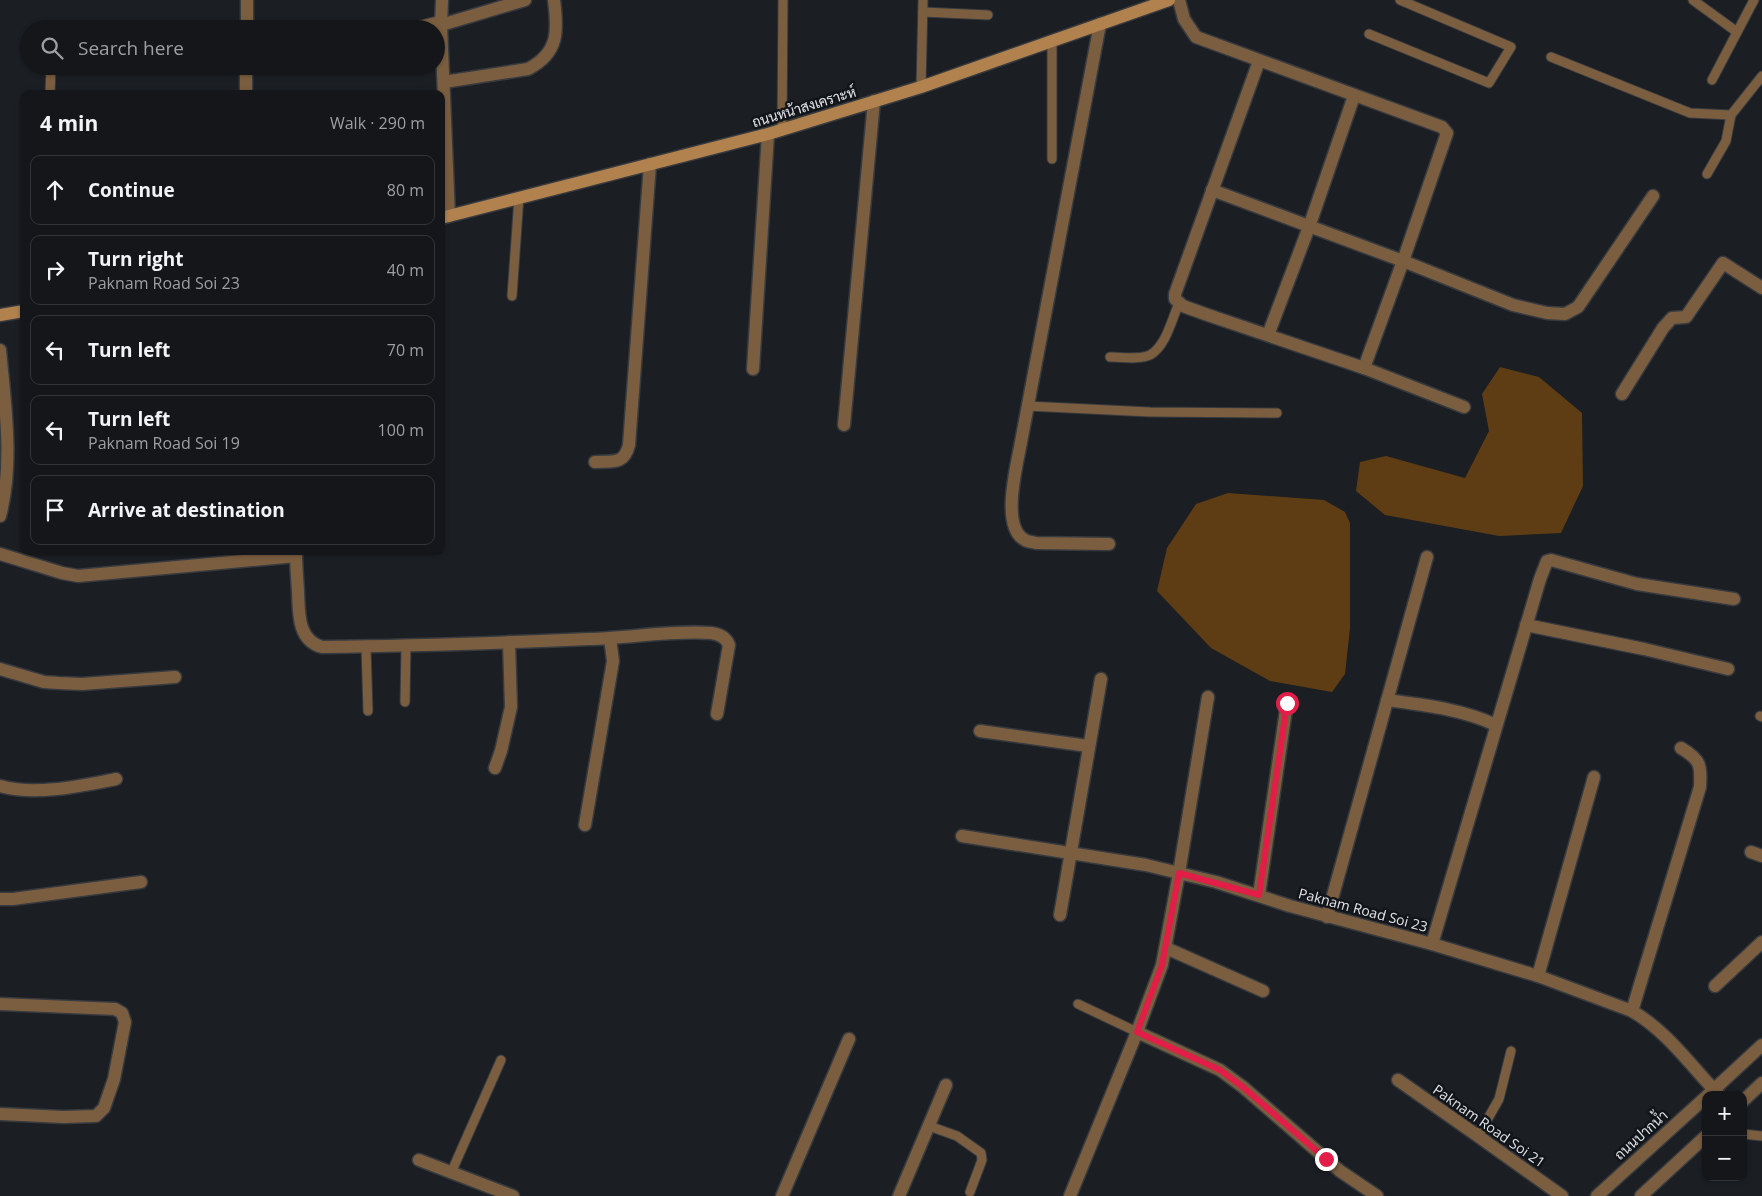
<!DOCTYPE html>
<meta charset="utf-8">
<style>
:root{--surface:#14161a;--page:#212327;--text:#f1f3f6;--muted:#9d9fa2;--line:#333539}
body{margin:0;font-family:"Open Sans",Sarabun,sans-serif;background:var(--page);color:var(--text)}
.controls{position:absolute;right:15px;bottom:15px;display:grid;overflow:hidden;border-radius:10px;box-shadow:0 1px 4px #0004}
.controls button{width:45px;height:45px;display:grid;place-items:center;padding:0;border:0;border-bottom:1px solid var(--line);background:var(--surface);color:var(--text);font:25px sans-serif}
.stop{position:absolute;width:15px;height:15px;margin:-11px;border:4px solid #e11d48;border-radius:50%;background:#fff}
.stop.end{background:#e11d48;border-color:#fff;box-shadow:0 1px 5px #0008}
.list{margin:0;padding:0;list-style:none}
h2{display:flex;justify-content:space-between;align-items:center;height:65px;margin:0;padding:0 20px;font-size:21px}
h2 small{font-size:16px;font-weight:400;color:var(--muted)}
.list li{display:grid;grid-template-columns:32px 1fr auto;gap:15px;align-items:center;box-sizing:border-box;height:70px;margin:0 10px 10px;padding:0 10px;border:1px solid var(--line);border-radius:10px}
.list b{display:block;font-size:19px;white-space:nowrap}
.list p{margin:0;font-size:16px;white-space:nowrap;color:var(--muted)}
.list em{font-size:16px;font-style:normal;color:var(--muted)}
.icon{flex:none;width:28px;height:28px;fill:none;stroke:currentColor;stroke-width:2;stroke-linecap:round;stroke-linejoin:round}
.map{position:relative;flex:none;width:1762px;height:1196px;overflow:hidden}
.search{position:absolute;background:var(--surface);box-shadow:0 1px 4px #0004;left:20px;top:20px;width:425px;height:55px;display:flex;align-items:center;gap:12px;box-sizing:border-box;padding:0 18px;border-radius:28px;color:var(--muted);font-size:19px}
.panel{position:absolute;background:var(--surface);box-shadow:0 1px 4px #0004;left:20px;top:90px;width:425px;height:465px;border-radius:10px}
.map>svg:first-child{display:block}
.forest{fill:#5e3d15}
.lines{fill:none;stroke-linecap:round;stroke-linejoin:round}
.service-casing{stroke:#373a3f;stroke-width:11}
.minor-casing{stroke:#373a3f;stroke-width:15}
.tertiary-casing{stroke:#373a3f;stroke-width:15}
.secondary-casing{stroke:#373a3f;stroke-width:15}
.service{stroke:#7b5e3f;stroke-width:9}
.minor{stroke:#7b5e3f;stroke-width:12}
.tertiary{stroke:#7b5e3f;stroke-width:12}
.secondary{stroke:#b1814e;stroke-width:12}
.route{stroke:#e11d48;stroke-width:6}
.labels{text-anchor:middle;stroke-width:5;stroke-linejoin:round;paint-order:stroke}
.street-label{font-size:14px;fill:#e2e4e8;stroke:#12151a}
</style>
<div class="map">
<svg width="1762" height="1196" viewBox="0 0 1762 1196">
<rect width="100%" height="100%" fill="#1b1e23"/>
<g class="forest">
<polygon points="1500,367 1539,377 1582,413 1583,486 1561,533 1499,536 1385,515 1356,491 1360,462 1386,456 1465,478 1489,431 1482,394"/>
<polygon points="1228,493 1324,500 1345,512 1350,523 1350,628 1345,674 1332,692 1270,681 1211,648 1157,591 1167,548 1196,504"/>
</g>
<g class="lines">
<g class="service-casing">
<g id="service">
<polyline points="1693,0 1737,32"/>
<polyline points="923,12 988,15"/>
<polyline points="405,29 441,20"/>
<polyline points="1369,34 1489,83 1511,47 1400,0"/>
<polyline points="1052,41 1052,159"/>
<polyline points="1551,57 1690,113 1731,115 1762,76"/>
<polyline points="1712,80 1754,0"/>
<polyline points="921,87 923,0"/>
<polyline points="50,94 51,66"/>
<polyline points="782,129 783,0"/>
<polyline points="1707,174 1726,141 1731,115"/>
<polyline points="512,296 519,197"/>
<path d="M1110 357C1122 357 1139 360 1150 355 1166 346 1172 319 1179 303"/>
<polyline points="1027,406 1150,412 1277,413"/>
<polyline points="366,647 368,711"/>
<polyline points="405,702 406,645"/>
<polyline points="1760,716 1762,717"/>
<polyline points="1078,1004 1137,1032"/>
<polyline points="929,1126 957,1136 981,1153 982,1160 970,1192"/>
<polyline points="1743,1134 1762,1136"/>
<polyline points="1478,1136 1499,1099 1511,1051"/>
<polyline points="451,1173 501,1060"/>
</g>
</g>
<g class="minor-casing">
<g id="minor">
<polyline points="442,0 441,25 449,216"/>
<polyline points="1179,0 1184,19 1196,37 1442,127 1447,133 1403,261 1364,368"/>
<path d="M1100 24 1021 442C1017 465 1000 527 1025 540 1028 542 1033 542 1036 543L1109 544"/>
<polyline points="441,25 525,0"/>
<polyline points="247,29 247,0"/>
<polyline points="1259,61 1175,294 1175,299 1183,306 1205,314 1364,368 1464,407"/>
<path d="M444 82 528 69C559 53 558 31 554 0"/>
<polyline points="246,94 246,66"/>
<polyline points="1212,190 1403,261 1513,305 1547,313 1565,314 1578,307 1653,196"/>
<polyline points="1268,335 1309,227 1354,96"/>
<path d="M0 350C5 405 14 463 0 516"/>
<polyline points="753,369 768,134"/>
<polyline points="1622,394 1663,328 1672,318 1686,317 1723,263 1762,288"/>
<polyline points="844,425 874,101"/>
<path d="M595 462C613 461 624 465 629 445L650 164"/>
<path d="M296 551C296 564 297 578 298 591 299 612 297 640 322 647 411 646 500 643 589 639 630 638 671 630 711 633 719 634 726 637 729 645L717 714"/>
<polyline points="0,554 62,573 78,576 296,556"/>
<polyline points="1526,625 1644,649 1728,669"/>
<polyline points="0,669 44,682 59,683 82,684 175,677"/>
<path d="M1387 700C1424 705 1462 709 1496 725"/>
<polyline points="980,731 1088,746"/>
<polyline points="495,768 501,751 511,707 509,642"/>
<path d="M0 786C36 796 80 786 116 779"/>
<polyline points="585,825 613,661 610,638"/>
<path d="M962 836 1146 865 1216 882 1290 906 1432 944 1538 976 1632 1011C1667 1031 1691 1066 1719 1095"/>
<polyline points="1751,852 1762,856"/>
<polyline points="1259,895 1287,703"/>
<polyline points="0,899 13,899 141,882"/>
<polyline points="1060,915 1101,679"/>
<polyline points="1327,917 1427,557"/>
<polyline points="1432,944 1540,579 1547,561 1551,560 1637,584 1734,599"/>
<polyline points="1166,948 1263,991"/>
<polyline points="1538,976 1594,777"/>
<polyline points="1715,986 1762,942"/>
<polyline points="0,1004 115,1009 122,1013 125,1022 114,1079 104,1108 96,1116 63,1117 0,1114"/>
<path d="M1632 1011 1700 787C1701 765 1701 760 1681 748"/>
<polyline points="1137,1032 1220,1070 1243,1087 1340,1171 1377,1196"/>
<polyline points="1398,1080 1478,1136 1562,1196"/>
<polyline points="419,1160 513,1196"/>
<polyline points="782,1196 849,1039"/>
<polyline points="899,1196 946,1085"/>
<polyline points="1070,1196 1137,1032 1162,965 1179,873 1208,697"/>
</g>
</g>
<g class="tertiary-casing">
<g id="tertiary">
<polyline points="1708,1095 1762,1045"/>
<polyline points="1743,1101 1762,1083"/>
<polyline points="1597,1196 1706,1097"/>
<polyline points="1641,1196 1706,1136"/>
</g>
</g>
<g class="secondary-casing">
<g id="secondary">
<polyline points="441,218 768,134 921,87 1169,0"/>
<polyline points="0,315 24,311"/>
</g>
</g>
<use href="#service" class="service"/>
<use href="#minor" class="minor"/>
<use href="#tertiary" class="tertiary"/>
<use href="#secondary" class="secondary"/>
</g>
<g class="lines">
<polyline class="route" points="1287,703 1259,895 1179,873 1162,965 1137,1032 1220,1070 1243,1087 1326,1159"/>
</g>
<g class="labels">
<g class="street-label">
<text transform="translate(804 107) rotate(-17)" y="5">ถนนหน้าสงเคราะห์</text>
<text transform="translate(1363 910) rotate(15)" y="5">Paknam Road Soi 23</text>
<text transform="translate(1489 1126) rotate(35)" y="5">Paknam Road Soi 21</text>
<text transform="translate(1641 1135) rotate(-42)" y="5">ถนนปากน้ำ</text>
</g>
</g>
</svg>
<div class="controls">
<button>+</button>
<button>−</button>
</div>
<div class="stop" style="left:1287px;top:703px"></div>
<div class="stop end" style="left:1326px;top:1159px"></div>
<div class="search"><svg class="icon" aria-label="search" viewBox="0 0 24 24"><circle cx="10" cy="10" r="6"/><path d="M15 15l6 6"/></svg>Search here</div>
<section class="panel">
<h2>4 min<small>Walk · 290 m</small></h2>
<ul class="list">
<li><svg class="icon" aria-label="ahead" viewBox="0 0 24 24"><path d="M12 20V5M6 11l6-6 6 6"/></svg><div><b>Continue</b></div><em>80 m</em></li>
<li><svg class="icon" aria-label="right" viewBox="0 0 24 24"><path d="M7 20v-9h11M14 6l5 5-5 5"/></svg><div><b>Turn right</b><p>Paknam Road Soi 23</p></div><em>40 m</em></li>
<li><svg class="icon" aria-label="left" viewBox="0 0 24 24"><path d="M17 20v-9H6M10 6l-5 5 5 5"/></svg><div><b>Turn left</b></div><em>70 m</em></li>
<li><svg class="icon" aria-label="left" viewBox="0 0 24 24"><path d="M17 20v-9H6M10 6l-5 5 5 5"/></svg><div><b>Turn left</b><p>Paknam Road Soi 19</p></div><em>100 m</em></li>
<li><svg class="icon" aria-label="arrive" viewBox="0 0 24 24"><path d="M6 21V4h12l-3 4 3 4H6"/></svg><div><b>Arrive at destination</b></div></li>
</ul>
</section>
</div>
